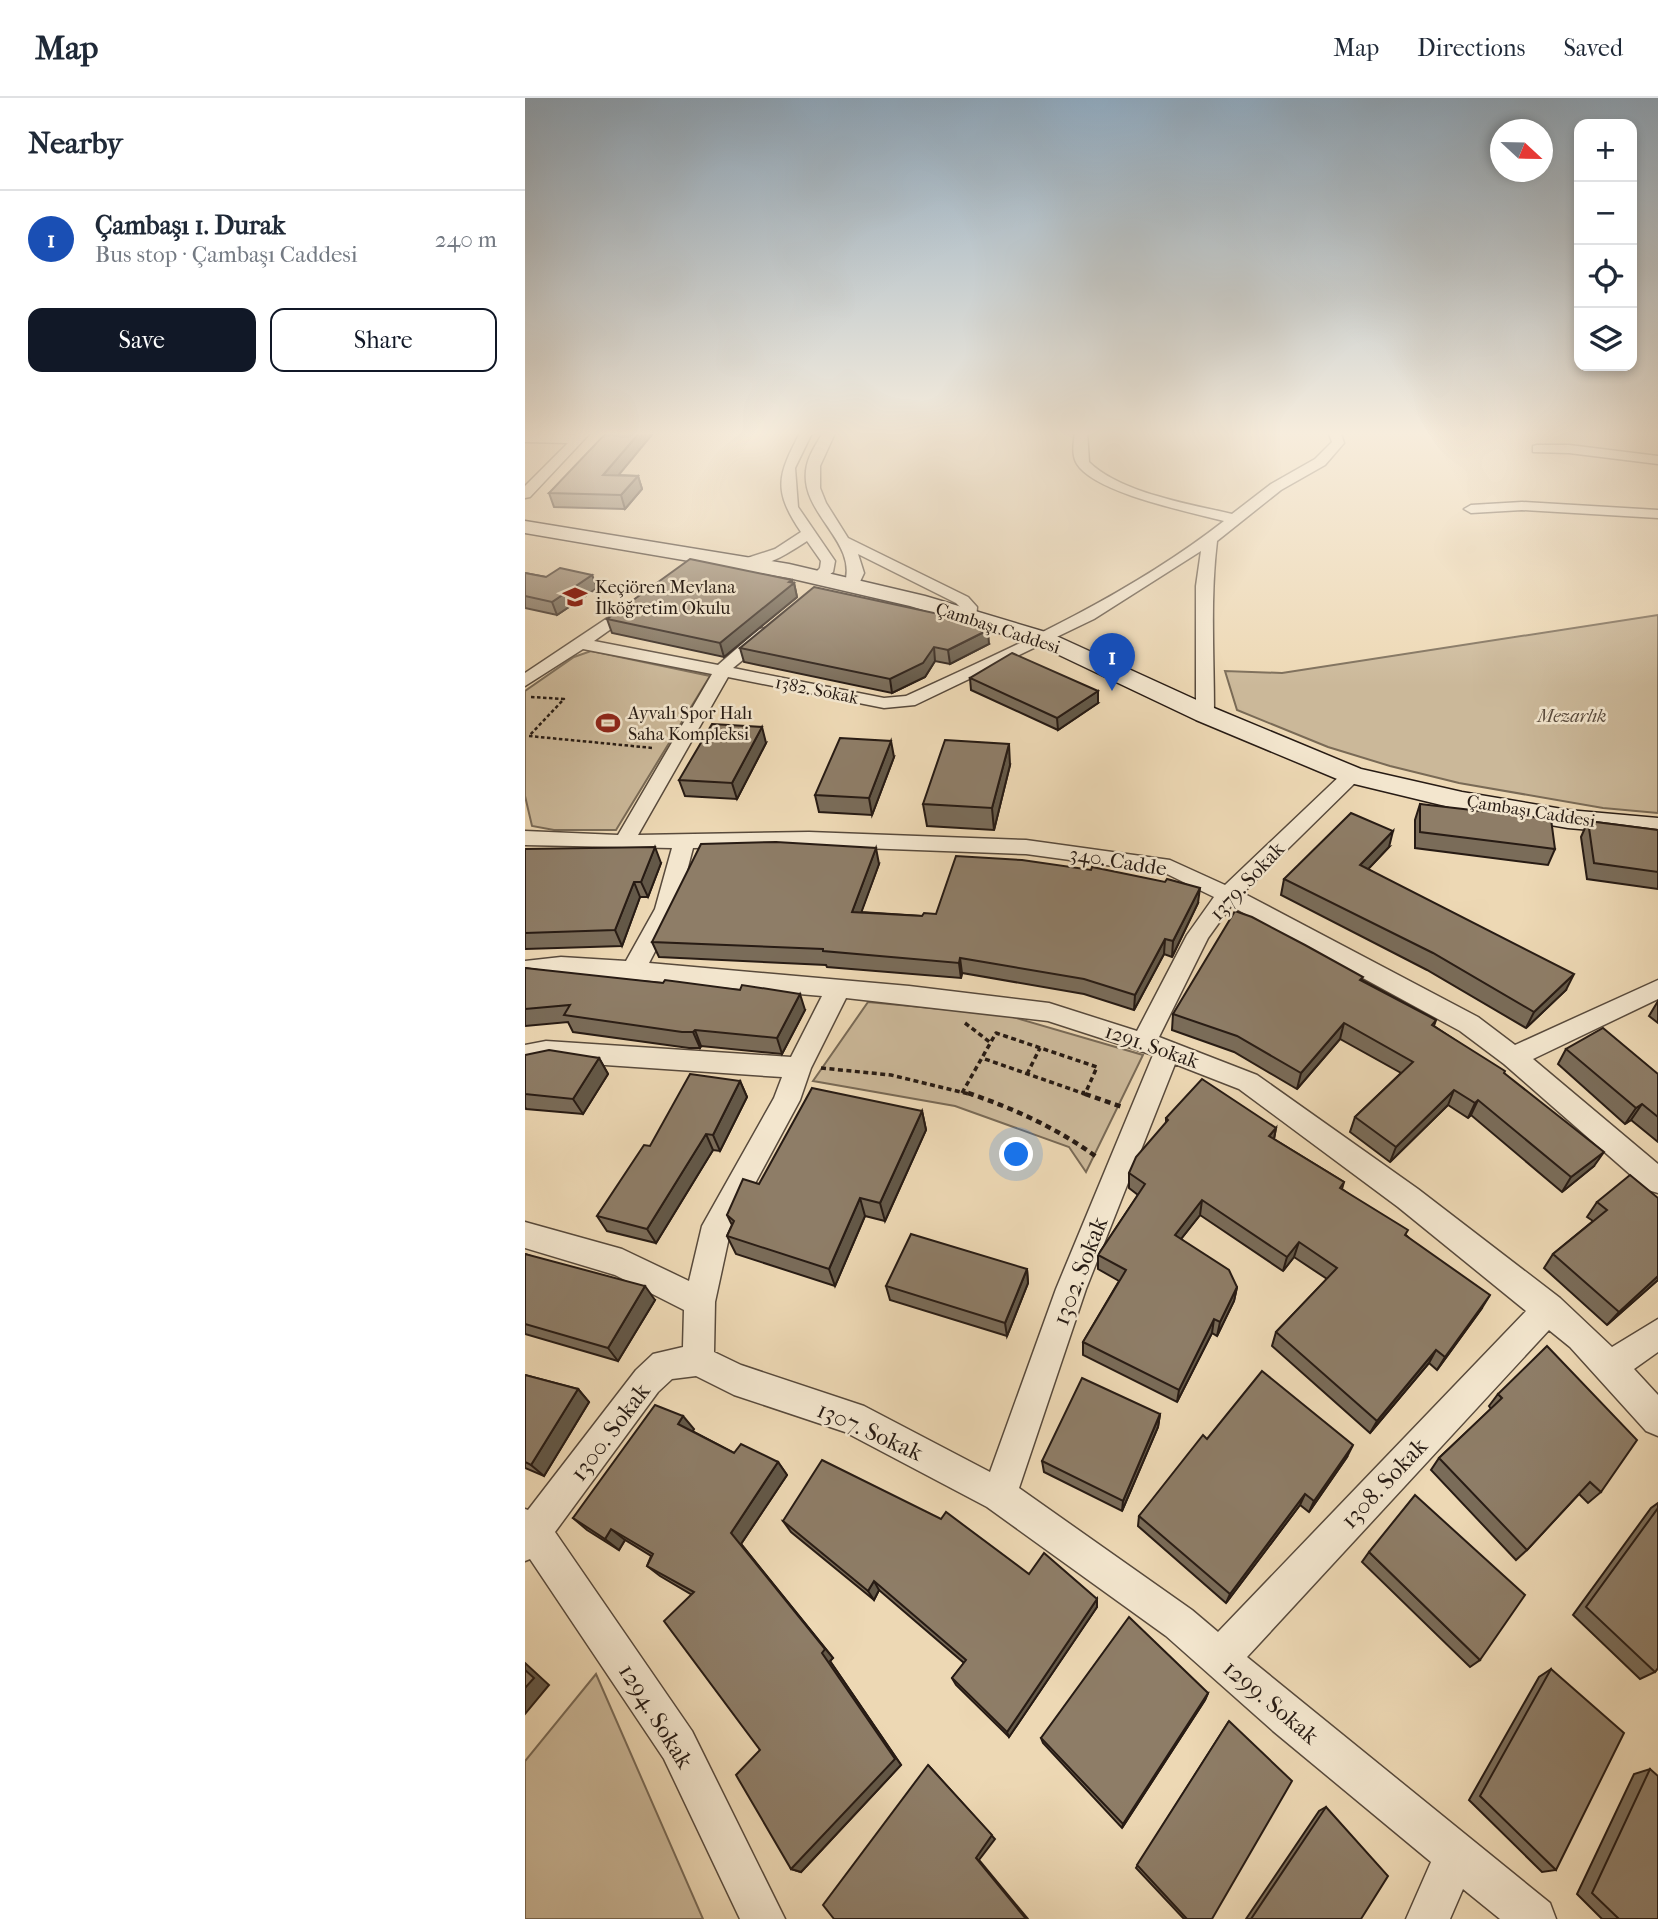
<!DOCTYPE html>
<meta charset="utf-8">
<style>
:root{--surface:#fff;--page:#f2f2f3;--text:#1f2937;--muted:#747a83;--line:#e0e1e3;--accent:#111827}
body{margin:0;font-family:"IM FELL French Canon",serif;background:var(--page);color:var(--text)}
.controls{position:absolute;right:21px;top:21px;display:grid;overflow:hidden;border-radius:14px;box-shadow:0 4px 10px #0003}
.controls button{width:63px;height:63px;display:grid;place-items:center;padding:0;border:0;border-bottom:2px solid var(--line);background:var(--surface);color:var(--text);font:35px sans-serif}
.compass{position:absolute;left:965px;top:21px;width:63px;height:63px;border-radius:50%;background:var(--surface);box-shadow:0 4px 10px #0003;rotate:112deg}
.you{position:absolute;left:492px;top:1057px;width:24px;height:24px;margin:-18px;border:5px solid #fff;border-radius:50%;background:#1a73e8;box-shadow:0 0 0 10px #1a73e833}
.badge{display:grid;place-items:center;width:46px;height:46px;border-radius:50%;background:var(--accent);color:#fff;font-size:23px;font-weight:700}
.pin{position:absolute;translate:-50% -58px;filter:drop-shadow(0 2px 4px #0008)}
.pin::after{content:'';position:absolute;top:37px;width:24px;height:21px;background:inherit;clip-path:polygon(0 0,100% 0,50% 100%)}
.list{margin:0;padding:0;list-style:none}
h2{display:flex;justify-content:space-between;align-items:center;height:91px;margin:0;padding:0 28px;font-size:30px}
h2 small{font-size:23px;font-weight:400;color:var(--muted)}
.list li{display:grid;grid-template-columns:46px 1fr auto;gap:21px;align-items:center;box-sizing:border-box;height:98px;padding:0 28px;border-top:2px solid var(--line)}
.list b{display:block;font-size:26px;white-space:nowrap}
.list p{margin:0;font-size:23px;white-space:nowrap;color:var(--muted)}
.list em{font-size:23px;font-style:normal;color:var(--muted)}
.actions{display:flex;gap:14px;padding:21px 28px}
.actions a{flex:1;padding:16px 0;border:2px solid var(--accent);border-radius:14px;text-align:center;font-size:24px;color:var(--accent)}
.actions .main{background:var(--accent);color:#fff}
.icon{flex:none;width:38px;height:38px;fill:none;stroke:currentColor;stroke-width:2;stroke-linecap:round;stroke-linejoin:round}
.map{position:relative;flex:none;width:1133px;height:1821px;overflow:hidden}
header{display:flex;align-items:center;gap:42px;box-sizing:border-box;height:98px;padding:0 35px;background:var(--surface);border-bottom:2px solid var(--line)}
header strong{font-size:33px}
nav{display:flex;gap:38px;margin-inline-start:auto;font-size:24px}
main{display:flex}
aside{flex:1;background:var(--surface)}
.map>svg:first-child{display:block}
.green{fill:#cbb899;stroke:#796a56;stroke-width:2}
.lines{fill:none;stroke-linecap:round;stroke-linejoin:round}
.street-casing{stroke:#584a3c;stroke-width:3}
.secondary-casing{stroke:#271b14;stroke-width:3}
.path-far2{stroke:#271b14;stroke-width:2.5;stroke-dasharray:3.5 2.5;stroke-linecap:butt}
.path-far1{stroke:#271b14;stroke-width:3.5;stroke-dasharray:5 3.5;stroke-linecap:butt}
.path{stroke:#271b14;stroke-width:4.5;stroke-dasharray:6 4.5;stroke-linecap:butt}
.street{fill:#f3e6ce;fill-rule:evenodd}
.secondary{fill:#f3e6ce;fill-rule:evenodd}
.wall{fill:#7a6c59;stroke:#271b14;stroke-width:2}
.shaded-wall{fill:#635848;stroke:#271b14;stroke-width:2}
.building{fill:#8e7d67;stroke:#271b14;stroke-width:2}
.labels{text-anchor:middle;stroke-width:5;stroke-linejoin:round;paint-order:stroke}
.far-poi-label{font-size:18px;fill:#271b14;stroke:#f3e6ce;text-anchor:start}
.far-street-label{font-size:18px;fill:#271b14;stroke:#f3e6ce}
.far-park-label{font-size:18px;font-style:italic;fill:#584a3c;stroke:#f3e6ce}
.street-label{font-size:21px;fill:#271b14;stroke:#f3e6ce}
.near-street-label{font-size:24px;fill:#271b14;stroke:#f3e6ce}
</style>
<header>
<strong>Map</strong>
<nav><a>Map</a><a>Directions</a><a>Saved</a></nav>
</header>
<main>
<aside>
<h2>Nearby<small></small></h2>
<ul class="list">
<li><span class="badge" style="background:#1a4fb4">1</span><div><b>Çambaşı 1. Durak</b><p>Bus stop · Çambaşı Caddesi</p></div><em>240 m</em></li>
</ul>
<div class="actions"><a class="main">Save</a><a>Share</a></div>
</aside>
<div class="map">
<svg width="1133" height="1821" viewBox="0 0 1133 1821">
<rect width="100%" height="100%" fill="#edd8b4"/>
<filter id="stains"><feTurbulence type="fractalNoise" baseFrequency=".00286" numOctaves="4"/><feColorMatrix values="0 0 0 0 .2 0 0 0 0 .09 0 0 0 0 .02 0 0 0 .5 -.17"/></filter>
<radialGradient id="worn" r=".72"><stop offset=".6" stop-color="#630" stop-opacity="0"/><stop offset="1" stop-color="#630" stop-opacity=".3"/></radialGradient>
<g class="green">
<polygon points="1133,517 1133,715 1078,710 934,685 865,668 803,649 712,612 700,573 757,575"/>
<polygon points="66,553 185,578 91,732 29,732 7,728 0,698 0,593 49,559"/>
<polygon points="343,904 481,917 618,957 561,1074 544,1049 430,1008 288,983"/>
<polygon points="71,1576 178,1821 0,1821 0,1663"/>
</g>
<g class="lines">
<g class="street-casing">
<g id="street">
<polygon points="54,333 67,333 5,399 0,400 0,388 43,345 0,344 0,336 50,337"/>
<path d="M276 333H288L270 370 273 409 310 463 308 474 294 484 286 479 295 470 296 463 282 443C265 454 237 473 216 468L213 465 216 462 250 451 276 434C247 391 253 377 276 333Z"/>
<path d="M299 333H311L295 368V390L301 405 323 440 443 499 452 509 451 522H439L436 510 431 505 333 456 339 475 332 490H322L319 487C335 445 276 417 281 373 282 359 292 345 299 333Z"/>
<path d="M550 333H562L564 364C596 395 664 406 707 416L746 386 790 361 807 344 803 333H815L819 345 800 367 756 392 692 443C685 500 689 558 689 616L686 620 680 621 671 616V488L676 453 569 521 390 607 359 610 203 579 113 737 284 734 501 742 645 762 700 787 820 673H834L837 677 834 681 718 795 953 919 990 947 1133 882V901L1008 961 1133 1066V1095L1123 1092 979 966 935 933 706 808 683 840 634 939 732 977 893 1091 1035 1200 1087 1249 1133 1221V1254L1109 1271 1133 1297V1338L1121 1333 1045 1249 1024 1232 722 1559 1025 1805 1031 1821H975L938 1791 925 1821H881L906 1764 748 1633 641 1538 462 1409 320 1334 209 1297 171 1278 147 1281 133 1294 30 1434 167 1633 260 1821H215L139 1661 5 1461 0 1463V1411L3 1412 111 1272 128 1256 158 1249 159 1212 90 1177 0 1150V1124L97 1151 164 1183 177 1128 249 1000 257 979 21 963 0 967V947L21 943 266 959 297 898 36 875 0 879V863L36 859 101 863 130 811 147 750 0 747V733L93 737 187 576 58 551 0 588V575L111 501 119 506 117 509 69 543 193 567 234 531 240 530 248 535 246 539 208 570 359 600 381 598C491 548 603 498 699 423 665 414 570 395 552 366 546 356 549 344 550 333ZM284 748 501 756 640 775 689 799 662 837 612 933 524 905 384 888 124 865 152 811 168 750ZM321 900 523 923 628 957 531 1191 465 1374 339 1308 216 1267 189 1254 190 1204 206 1130 275 1002 286 970ZM650 966 714 991 873 1109 1001 1213 693 1534 667 1512 494 1390 561 1191Z"/>
<polygon points="1012,347 1044,347 1133,358 1133,366 1044,355 1008,354 1008,348"/>
<polygon points="997,404 1133,412 1133,420 997,412 946,415 939,411 946,407"/>
</g>
</g>
<g class="secondary-casing">
<polygon id="secondary" points="0,423 264,466 400,498 527,536 689,610 836,671 937,694 1043,712 1133,720 1133,738 1043,730 937,712 817,683 671,622 511,546 385,508 264,480 0,435"/>
</g>
<polyline class="path-far2" points="6,599 39,601 4,638 128,650"/>
<g class="path-far1">
<polyline points="440,925 466,945"/>
<polyline points="296,970 366,977 448,997"/>
<polyline points="502,976 515,950"/>
<polyline points="437,995 471,935 572,969 560,996 457,960"/>
</g>
<g class="path">
<path d="M443 995C490 1011 532 1030 573 1060"/>
<polyline points="557,995 560,995"/>
<polyline points="560,996 597,1009"/>
</g>
<use href="#street" class="street"/>
<use href="#secondary" class="secondary"/>
</g>
<g class="wall">
<polygon points="93,377 113,378 117,391 100,411 29,409 24,395"/>
<polygon points="0,475 21,479 67,477 72,490 32,517 0,510"/>
<polygon points="268,485 269,485 272,499 199,559 87,535 82,521"/>
<polygon points="423,521 464,546 425,566 410,563 400,579 367,595 219,564 215,550"/>
<polygon points="445,580 573,605 533,632 446,592"/>
<polygon points="241,645 212,701 160,698 154,682"/>
<polygon points="369,659 347,717 294,714 290,697"/>
<polygon points="485,667 469,732 402,728 398,706"/>
<polygon points="895,706 1030,751 1023,767 890,750 890,722"/>
<polygon points="1063,723 1133,732 1133,791 1062,781 1056,739"/>
<polygon points="864,749 843,771 1041,892 1001,930 902,872 756,797 759,781"/>
<polygon points="0,751 136,765 123,799 115,799 97,848 0,851"/>
<polygon points="354,766 336,814 397,818 411,816 673,805 647,859 639,856 609,912 559,896 437,875 436,880 302,869 301,867 134,859 127,844"/>
<polygon points="0,870 280,912 257,956 176,948 175,950 164,950 48,934 43,924 0,928"/>
<polygon points="837,882 911,922 909,928 979,975 1069,1068 1037,1094 946,1017 943,1020 923,1007 865,1064 825,1034 830,1019 876,975 815,941 772,991 709,954 647,932 648,916"/>
<polygon points="1133,903 1133,925 1124,918"/>
<polygon points="1041,951 1133,976 1133,1044 1106,1022 1100,1026 1033,966"/>
<polygon points="0,957 74,960 83,976 58,1016 1,1011 0,1009"/>
<polygon points="215,983 222,999 195,1053 188,1052 131,1145 82,1133 72,1118 125,1048"/>
<polygon points="397,1013 401,1032 360,1123 340,1118 310,1188 211,1156 202,1138 207,1127 202,1117 234,1086"/>
<polygon points="641,1020 751,1030 749,1041 819,1084 817,1091 881,1137 957,1210 912,1272 904,1265 845,1335 747,1248 751,1234 802,1181 769,1159 758,1173 675,1117 656,1141 712,1189 709,1203 692,1238 687,1235 652,1304 558,1257 558,1244 594,1183 573,1171 573,1157 613,1097 604,1090 604,1075 641,1025"/>
<polygon points="1133,1100 1133,1182 1082,1227 1019,1170 1028,1156 1068,1123 1062,1119 1072,1104"/>
<polygon points="0,1156 130,1202 93,1263 0,1236"/>
<polygon points="502,1171 503,1185 482,1238 365,1202 361,1188"/>
<polygon points="0,1277 53,1291 64,1304 19,1378 0,1370"/>
<polygon points="973,1296 1076,1394 1063,1405 1054,1396 1002,1452 991,1462 906,1372 914,1360 966,1311 964,1308"/>
<polygon points="635,1316 633,1329 597,1413 519,1374 517,1363"/>
<polygon points="169,1331 167,1333 209,1355 253,1364 262,1377 216,1446 308,1560 305,1563 376,1667 276,1774 266,1771 235,1652 167,1497 135,1478 122,1468 126,1458 100,1442 94,1452 62,1432 48,1420"/>
<polygon points="682,1341 822,1359 784,1414 775,1407 701,1505 613,1428 614,1418"/>
<polygon points="1133,1405 1133,1570 1130,1574 1115,1581 1048,1517 1126,1410"/>
<polygon points="258,1423 504,1476 572,1501 572,1509 484,1639 431,1587 427,1580 439,1565 354,1492 349,1502 266,1434"/>
<polygon points="844,1454 955,1562 945,1569 837,1464"/>
<polygon points="1026,1571 1031,1772 1017,1774 944,1702 1014,1579"/>
<polygon points="683,1595 680,1602 597,1730 518,1645 516,1640"/>
<polygon points="704,1623 687,1821 659,1821 611,1770"/>
<polygon points="1125,1671 1133,1821 1077,1821 1052,1796 1109,1676"/>
<polygon points="801,1709 836,1821 721,1821 794,1713"/>
</g>
<g class="shaded-wall">
<polygon points="116,333 130,333 83,390 78,377"/>
<polygon points="113,378 117,391 100,411 96,397"/>
<polygon points="67,477 72,490 32,517 27,504"/>
<polygon points="267,482 268,486 269,485 272,499 199,559 195,545"/>
<polygon points="463,532 464,546 425,566 423,552"/>
<polygon points="409,549 410,563 400,579 367,595 365,581"/>
<polygon points="573,593 573,605 533,632 532,620"/>
<polygon points="237,629 241,645 212,701 207,685"/>
<polygon points="366,643 369,659 347,717 344,700"/>
<polygon points="484,646 485,667 469,732 467,710"/>
<polygon points="868,733 864,749 831,784 835,767"/>
<polygon points="130,749 136,765 123,799 116,784"/>
<polygon points="351,750 354,766 331,829 327,814"/>
<polygon points="109,784 115,799 97,848 90,832"/>
<polygon points="675,790 673,805 647,859 648,843"/>
<polygon points="640,841 639,856 609,912 610,897"/>
<polygon points="435,860 437,875 436,880 434,865"/>
<polygon points="1049,876 1041,892 1001,930 1009,914"/>
<polygon points="275,896 280,912 257,956 252,940"/>
<polygon points="819,925 815,941 772,991 776,975"/>
<polygon points="170,932 176,948 175,950 168,934"/>
<polygon points="74,960 83,976 58,1016 48,1001"/>
<polygon points="215,983 222,999 195,1053 188,1037"/>
<polygon points="929,992 923,1007 865,1064 871,1049"/>
<polygon points="953,1002 946,1017 943,1020 950,1005"/>
<polygon points="1117,1006 1106,1022 1100,1026 1111,1010"/>
<polygon points="397,1013 401,1032 360,1123 355,1105"/>
<polygon points="751,1030 748,1046 744,1038"/>
<polygon points="181,1036 188,1052 131,1145 122,1131"/>
<polygon points="1079,1054 1069,1068 1037,1094 1046,1079"/>
<polygon points="335,1100 340,1118 310,1188 304,1171"/>
<polygon points="677,1102 675,1117 648,1151 650,1137"/>
<polygon points="774,1144 769,1159 758,1173 762,1159"/>
<polygon points="502,1171 503,1185 482,1238 480,1225"/>
<polygon points="1133,1178 1133,1182 1082,1227 1094,1214"/>
<polygon points="120,1188 130,1202 93,1263 83,1250"/>
<polygon points="712,1189 709,1203 692,1238 695,1224"/>
<polygon points="965,1197 957,1210 912,1272 920,1259"/>
<polygon points="689,1221 687,1235 652,1304 654,1292"/>
<polygon points="911,1252 904,1265 845,1335 852,1323"/>
<polygon points="53,1291 64,1304 19,1378 6,1367"/>
<polygon points="635,1316 633,1329 597,1413 598,1403"/>
<polygon points="158,1318 169,1331 164,1339 153,1326"/>
<polygon points="828,1347 822,1359 784,1414 789,1403"/>
<polygon points="253,1364 262,1377 216,1446 308,1560 305,1563 376,1667 276,1774 266,1771 206,1435"/>
<polygon points="780,1396 775,1407 701,1505 705,1496"/>
<polygon points="86,1431 100,1442 94,1452 80,1441"/>
<polygon points="349,1483 354,1492 349,1502 343,1493"/>
<polygon points="572,1501 572,1509 484,1639 482,1634"/>
<polygon points="0,1565 24,1587 0,1616"/>
<polygon points="683,1595 680,1602 597,1730 598,1726"/>
<polygon points="403,1667 470,1741 454,1762 503,1821 501,1821 451,1760"/>
</g>
<g class="building">
<polygon points="83,333 116,333 78,377 113,378 96,397 24,395"/>
<polygon points="165,461 267,482 264,484 269,485 195,545 82,521"/>
<polygon points="35,470 67,477 27,504 0,498 0,475 21,479"/>
<polygon points="289,489 423,518 421,520 463,532 423,552 409,549 398,565 365,581 215,550"/>
<polygon points="487,555 573,593 532,620 445,580"/>
<polygon points="187,626 237,629 207,685 154,682"/>
<polygon points="315,640 366,643 344,700 290,697"/>
<polygon points="420,642 484,646 467,710 398,706"/>
<polygon points="895,706 1026,721 1030,751 895,734"/>
<polygon points="826,715 868,733 835,767 1049,876 1009,914 908,855 759,781"/>
<polygon points="1063,723 1133,732 1133,774 1069,765"/>
<polygon points="251,744 351,750 327,814 397,818 399,815 411,816 431,758 497,762 566,772 567,769 640,784 642,781 675,790 648,843 640,841 610,897 559,881 435,860 434,865 298,853 298,851 127,844 176,746"/>
<polygon points="130,749 116,784 109,784 90,832 0,835 0,751"/>
<polygon points="710,813 727,819 780,847 838,879 835,882 911,922 907,927 980,973 979,975 1079,1054 1046,1079 953,1002 950,1005 929,992 871,1049 830,1019 888,964 819,925 776,975 712,938 648,916"/>
<polygon points="0,870 138,885 140,882 215,892 217,887 275,896 252,940 170,932 168,934 157,934 39,917 45,907 0,911"/>
<polygon points="1078,930 1133,976 1133,1019 1117,1006 1111,1010 1041,951"/>
<polygon points="24,952 74,960 48,1001 0,996 0,957"/>
<polygon points="165,976 215,983 188,1037 181,1036 122,1131 72,1118 119,1047 125,1048"/>
<polygon points="677,981 751,1030 744,1038 819,1084 815,1090 883,1132 880,1137 965,1197 920,1259 911,1252 852,1323 751,1234 812,1170 774,1144 762,1159 677,1102 650,1137 704,1172 712,1189 695,1224 689,1221 654,1292 558,1244 601,1172 573,1157 620,1086 604,1075 611,1059 643,1022 641,1020"/>
<polygon points="287,990 397,1013 355,1105 335,1100 304,1171 202,1138 209,1123 202,1117 218,1081 234,1086"/>
<polygon points="1105,1077 1133,1100 1133,1178 1094,1214 1028,1156 1082,1112 1072,1104"/>
<polygon points="386,1136 502,1171 480,1225 361,1188"/>
<polygon points="0,1156 120,1188 83,1250 0,1226"/>
<polygon points="1022,1248 1112,1342 1076,1394 1065,1384 1002,1452 914,1360 977,1300 973,1296"/>
<polygon points="737,1273 828,1347 789,1403 780,1396 705,1496 614,1418 678,1337 682,1341"/>
<polygon points="0,1277 53,1291 6,1367 0,1364"/>
<polygon points="557,1280 635,1316 598,1403 517,1363"/>
<polygon points="130,1307 158,1318 153,1326 209,1355 216,1346 253,1364 206,1435 300,1551 297,1555 370,1661 266,1771 211,1677 235,1652 139,1523 169,1494 122,1468 128,1456 86,1431 80,1441 48,1420"/>
<polygon points="297,1362 416,1421 421,1414 504,1476 519,1455 572,1501 482,1634 427,1580 441,1562 349,1483 343,1493 258,1423"/>
<polygon points="890,1397 1000,1497 955,1562 844,1454"/>
<polygon points="1133,1410 1133,1570 1130,1574 1061,1509"/>
<polygon points="604,1519 683,1595 598,1726 516,1640"/>
<polygon points="1026,1571 1099,1635 1031,1772 955,1698"/>
<polygon points="0,1572 9,1580 0,1590"/>
<polygon points="704,1623 767,1683 687,1821 662,1821 612,1767"/>
<polygon points="403,1667 467,1737 451,1760 501,1821 309,1821 298,1807"/>
<polygon points="1125,1671 1133,1678 1133,1821 1094,1821 1067,1795"/>
<polygon points="801,1709 863,1778 836,1821 726,1821"/>
</g>
<linearGradient id="sky" x2="0" y2="1"><stop stop-color="#8fa9be"/><stop offset="0.57" stop-color="#f7eddd"/><stop offset="1" stop-color="#f7eddd" stop-opacity="0"/></linearGradient>
<rect width="1133" height="588" fill="url(#sky)"/>
<defs>
<g id="school-bare" transform="scale(1.89)"><path d="M0-5L7-2L0 1L-7-2ZM-4 1L0 2.5L4 1V4Q0 6-4 4Z" fill="#8f2418" stroke="#f3e6ce" stroke-width="2.5" paint-order="stroke"/></g>
<g id="stadium-bare" transform="scale(1.89)"><path d="M0-5a6.5 5 0 1 0 0 10a6.5 5 0 1 0 0-10ZM-3.5-1.8h7v3.6h-7Z" fill="#8f2418" stroke="#f3e6ce" stroke-width="2.5" paint-order="stroke"/></g>
</defs>
<g fill-rule="evenodd">
<use href="#school-bare" x="50" y="499"/>
<use href="#stadium-bare" x="83" y="625"/>
</g>
<g class="labels">
<g class="far-poi-label">
<text x="70" y="495">Keçiören Mevlana<tspan x="70" dy="21">İlköğretim Okulu</tspan></text>
<text x="103" y="621">Ayvalı Spor Halı<tspan x="103" dy="21">Saha Kompleksi</tspan></text>
</g>
<g class="far-street-label">
<text transform="translate(473 530) rotate(18)" y="6">Çambaşı Caddesi</text>
<text transform="translate(292 592) rotate(11)" y="6">1382. Sokak</text>
<text transform="translate(1006 713) rotate(9)" y="6">Çambaşı Caddesi</text>
</g>
<g class="far-park-label">
<text x="1047" y="624">Mezarlık</text>
</g>
<g class="street-label">
<text transform="translate(593 763) rotate(9)" y="7">340. Cadde</text>
<text transform="translate(722 783) rotate(-47)" y="7">1379. Sokak</text>
<text transform="translate(627 948) rotate(19)" y="7">1291. Sokak</text>
</g>
<g class="near-street-label">
<text transform="translate(555 1173) rotate(-69)" y="8">1302. Sokak</text>
<text transform="translate(345 1333) rotate(24)" y="8">1307. Sokak</text>
<text transform="translate(85 1334) rotate(-53)" y="8">1300. Sokak</text>
<text transform="translate(859 1385) rotate(-47)" y="8">1308. Sokak</text>
<text transform="translate(746 1604) rotate(40)" y="8">1299. Sokak</text>
<text transform="translate(131 1618) rotate(58)" y="8">1294. Sokak</text>
</g>
</g>
<rect width="100%" height="100%" filter="url(#stains)"/>
<rect width="100%" height="100%" fill="url(#worn)"/>
</svg>
<div class="controls">
<button>+</button>
<button>−</button>
<button><svg class="icon" aria-label="locate" viewBox="0 0 24 24"><circle cx="12" cy="12" r="6"/><path d="M12 2v4M12 18v4M2 12h4M18 12h4"/></svg></button>
<button><svg class="icon" aria-label="layers" viewBox="0 0 24 24"><path d="M12 4l9 5-9 5-9-5zM3 14l9 5 9-5"/></svg></button>
</div>
<svg class="compass" viewBox="-18 -18 36 36"><path d="M0-13l5 13h-10z" fill="#e53935"/><path d="M0 13l5-13h-10z" fill="#747a83"/></svg>
<div class="you"></div>
<div class="pin badge" style="left:587px;top:593px;background:#1a4fb4">1</div>
</div>
</main>
